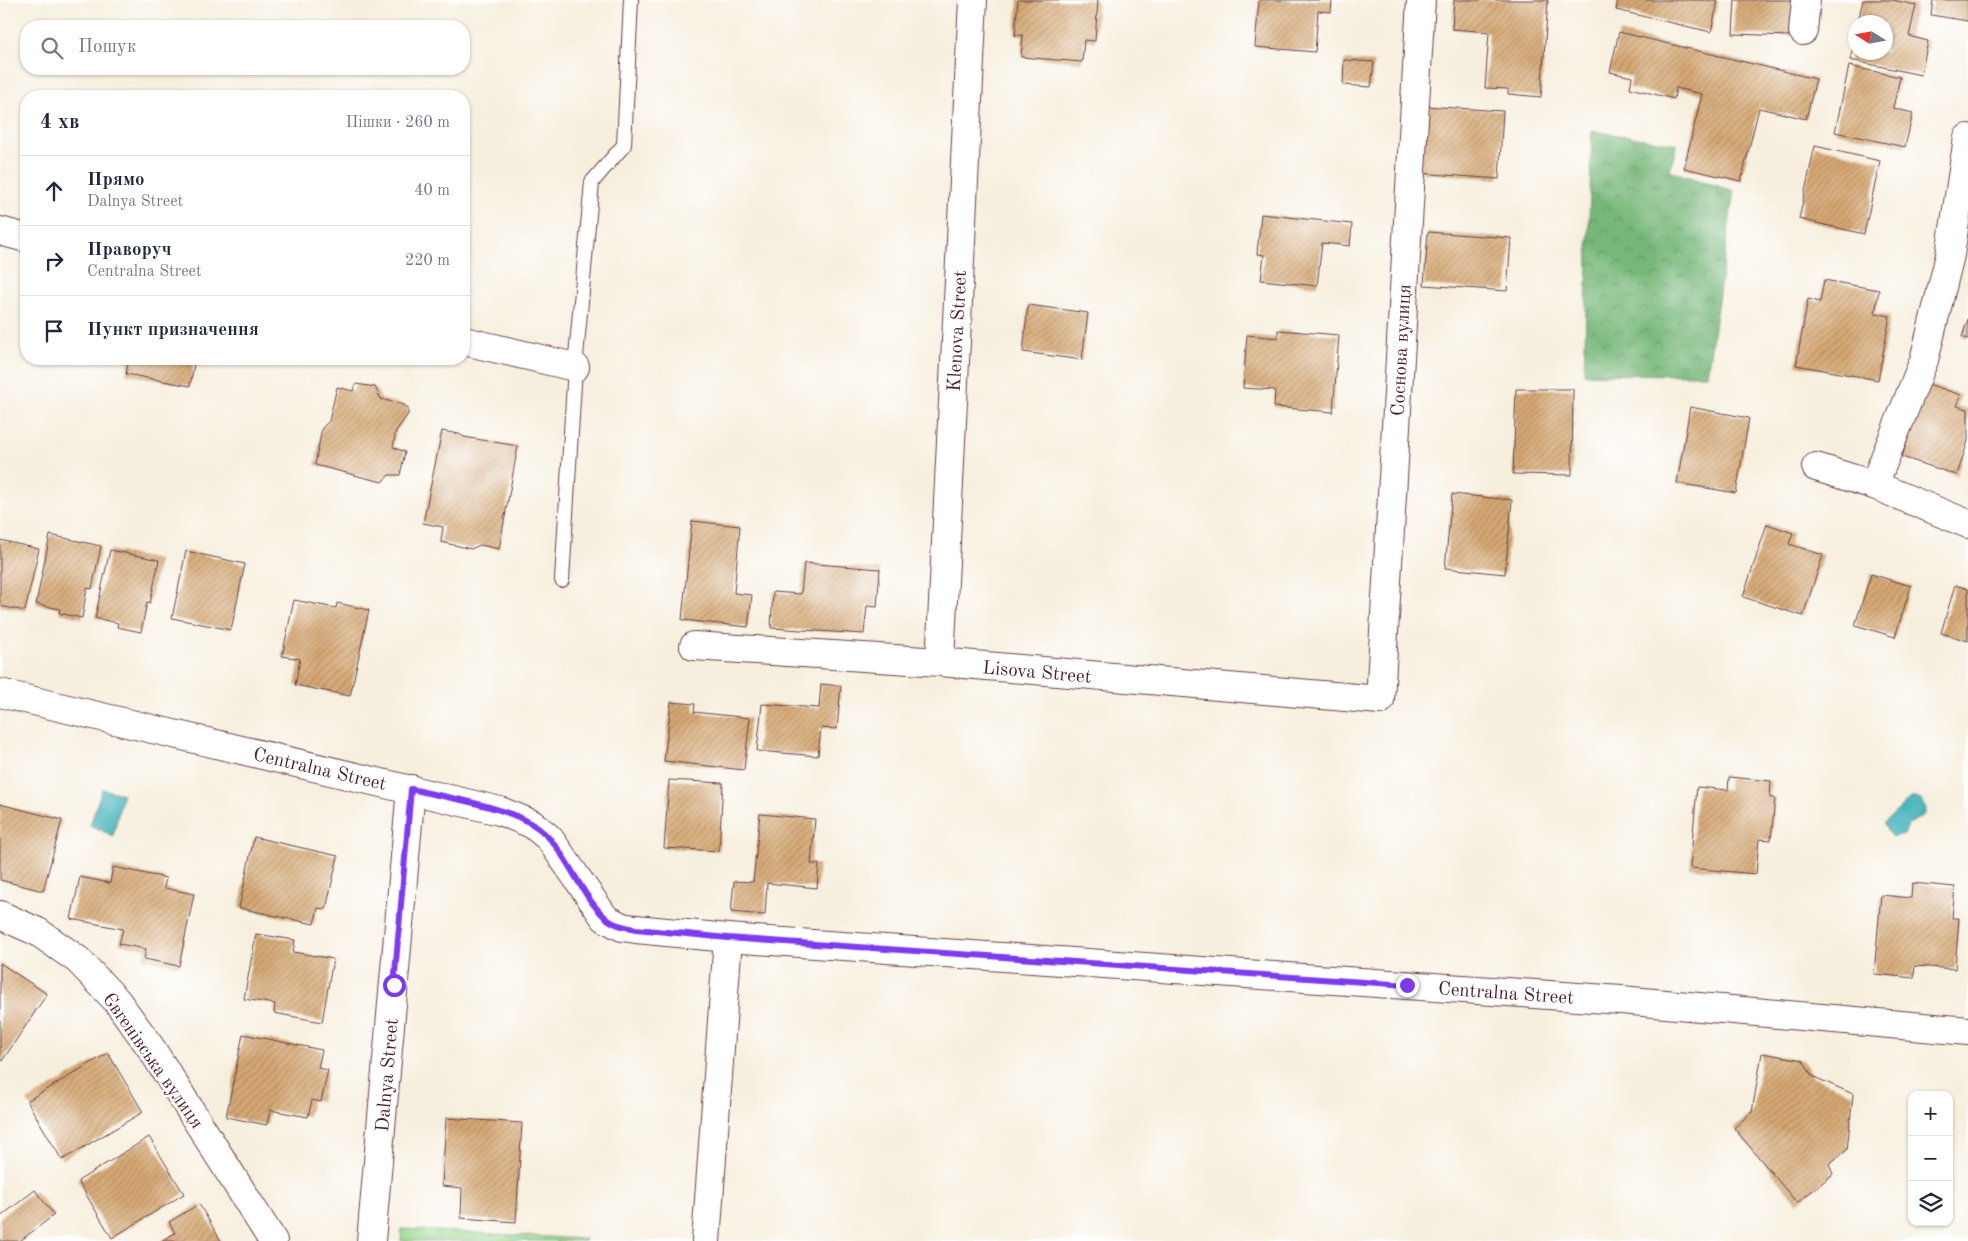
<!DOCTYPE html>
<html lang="uk">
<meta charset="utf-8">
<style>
:root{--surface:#fff;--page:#f2f2f3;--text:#1f2937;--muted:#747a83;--line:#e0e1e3}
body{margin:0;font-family:"Old Standard TT",serif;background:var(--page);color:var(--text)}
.controls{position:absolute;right:15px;bottom:15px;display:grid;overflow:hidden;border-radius:10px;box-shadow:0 1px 4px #0004}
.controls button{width:45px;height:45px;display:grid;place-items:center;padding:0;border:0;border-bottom:1px solid var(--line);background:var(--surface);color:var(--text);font:25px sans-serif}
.compass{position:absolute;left:1848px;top:15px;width:45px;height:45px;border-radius:50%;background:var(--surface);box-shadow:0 1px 4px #0004;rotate:281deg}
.stop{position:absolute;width:15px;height:15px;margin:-11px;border:4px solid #7c3aed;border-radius:50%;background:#fff}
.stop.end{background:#7c3aed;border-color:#fff;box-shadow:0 1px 5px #0008}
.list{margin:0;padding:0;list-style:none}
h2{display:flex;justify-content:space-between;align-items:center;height:65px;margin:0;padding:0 20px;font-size:21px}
h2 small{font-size:16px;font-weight:400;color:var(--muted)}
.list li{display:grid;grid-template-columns:32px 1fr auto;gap:15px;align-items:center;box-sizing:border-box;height:70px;padding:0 20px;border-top:1px solid var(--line)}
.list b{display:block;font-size:19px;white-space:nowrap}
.list p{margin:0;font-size:16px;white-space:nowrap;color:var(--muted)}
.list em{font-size:16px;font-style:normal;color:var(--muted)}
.icon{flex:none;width:28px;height:28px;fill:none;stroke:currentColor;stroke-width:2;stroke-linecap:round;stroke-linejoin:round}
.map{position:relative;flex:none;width:1968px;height:1241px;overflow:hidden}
.search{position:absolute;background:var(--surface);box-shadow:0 1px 4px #0004;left:20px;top:20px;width:450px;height:55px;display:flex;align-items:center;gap:12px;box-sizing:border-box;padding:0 18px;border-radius:20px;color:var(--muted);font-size:19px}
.panel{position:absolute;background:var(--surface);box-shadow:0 1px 4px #0004;left:20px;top:90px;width:450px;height:275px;border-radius:20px}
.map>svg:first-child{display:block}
.forest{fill:url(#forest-crowns);stroke:#606c52}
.green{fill:#94d78e;stroke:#6f7b5c}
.water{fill:#42b2ba;stroke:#466872}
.building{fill:url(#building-hatch)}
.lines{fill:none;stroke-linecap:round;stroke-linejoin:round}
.lane-casing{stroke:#643e46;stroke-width:16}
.street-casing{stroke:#643e46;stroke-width:30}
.lane{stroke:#fff;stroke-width:14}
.street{stroke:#fff;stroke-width:28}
.route{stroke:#7c3aed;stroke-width:6}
.labels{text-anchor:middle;stroke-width:4.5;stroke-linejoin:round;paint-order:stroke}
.street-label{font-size:19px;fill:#4a1f2b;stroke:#fff}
</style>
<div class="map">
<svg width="1968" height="1241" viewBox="0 0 1968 1241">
<defs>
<pattern id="forest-crowns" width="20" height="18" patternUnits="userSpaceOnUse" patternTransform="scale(1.25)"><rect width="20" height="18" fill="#77b879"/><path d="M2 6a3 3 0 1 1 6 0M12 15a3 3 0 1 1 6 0" fill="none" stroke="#649563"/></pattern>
<pattern id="building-hatch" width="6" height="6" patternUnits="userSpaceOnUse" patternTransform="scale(1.25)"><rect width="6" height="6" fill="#d6a974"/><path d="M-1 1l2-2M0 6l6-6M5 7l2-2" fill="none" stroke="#b0895f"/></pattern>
</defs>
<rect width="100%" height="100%" fill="#fff"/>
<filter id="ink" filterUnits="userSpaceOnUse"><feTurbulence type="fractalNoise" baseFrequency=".02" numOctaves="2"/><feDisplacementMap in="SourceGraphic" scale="10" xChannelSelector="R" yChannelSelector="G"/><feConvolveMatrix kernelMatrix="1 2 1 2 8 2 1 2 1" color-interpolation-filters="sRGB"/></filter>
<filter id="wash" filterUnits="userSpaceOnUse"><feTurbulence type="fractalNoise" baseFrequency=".0096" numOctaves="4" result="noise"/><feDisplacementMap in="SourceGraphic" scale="20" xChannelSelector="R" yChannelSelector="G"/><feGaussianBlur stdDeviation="1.12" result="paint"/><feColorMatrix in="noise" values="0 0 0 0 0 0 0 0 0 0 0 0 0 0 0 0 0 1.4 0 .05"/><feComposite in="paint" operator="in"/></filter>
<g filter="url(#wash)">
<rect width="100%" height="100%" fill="#f7efde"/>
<polygon class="forest" points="1592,131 1677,144 1670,171 1734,191 1707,375 1584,374"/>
<polygon class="green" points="402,1229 585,1239 584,1241 401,1241"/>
<g class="water">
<polygon points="102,789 123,794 113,836 90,825"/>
<path d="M1911 798C1919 797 1923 801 1926 808L1925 814 1908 825 1904 834 1892 837 1888 833 1884 823Z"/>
</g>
<g id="blocks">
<g class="building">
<polygon points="1018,0 1098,0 1095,41 1084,40 1082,62 1021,57 1023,35 1015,35"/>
<polygon points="1259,0 1332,0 1331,12 1318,11 1315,52 1255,47"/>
<polygon points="1454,0 1548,0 1541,97 1508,94 1508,89 1485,88 1489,32 1452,29"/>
<polygon points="1618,0 1714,0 1718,1 1711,32 1616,10"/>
<polygon points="1735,0 1794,0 1792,36 1733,34"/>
<polygon points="1863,0 1892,0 1916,5 1909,36 1928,41 1921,75 1850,60 1855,38 1856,52 1886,52 1886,22 1858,22"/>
<polygon points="1933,0 1968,0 1968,21 1931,15"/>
<polygon points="1619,32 1816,79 1806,119 1759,108 1741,181 1684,168 1702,94 1676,88 1674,99 1630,88 1632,77 1610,72"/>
<polygon points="1344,60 1374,62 1371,87 1343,85"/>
<polygon points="1849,66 1900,77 1893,108 1913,113 1905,147 1835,132"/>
<polygon points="1424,106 1503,111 1499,179 1419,173"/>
<polygon points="1815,146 1880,161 1864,234 1799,219"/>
<polygon points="1261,214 1352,224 1350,246 1322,243 1317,286 1261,280 1264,255 1257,254"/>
<polygon points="1428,232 1511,238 1507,291 1424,285"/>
<polygon points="1824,280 1879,290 1875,313 1890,316 1878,380 1796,365 1808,299 1820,302"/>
<polygon points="1028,305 1088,313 1082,360 1023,352"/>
<polygon points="1968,319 1968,339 1962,337"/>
<polygon points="1278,330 1339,335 1333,412 1274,407 1275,390 1243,388 1247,335 1278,338"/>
<polygon points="129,359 195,359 190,386 126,374"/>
<polygon points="1925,383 1961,395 1957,406 1968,409 1968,441 1957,475 1902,457"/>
<polygon points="356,384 375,387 381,399 404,405 408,408 408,414 396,431 393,447 405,452 400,475 389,475 382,482 315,465 322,428 329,421 337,387 353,391"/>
<polygon points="1516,389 1573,389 1572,475 1513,474"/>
<polygon points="1690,407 1749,418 1736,493 1677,483"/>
<polygon points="442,431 459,434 464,437 518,446 499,549 480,545 471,549 441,542 443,527 423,523"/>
<polygon points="1452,494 1512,500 1505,574 1445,568"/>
<polygon points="692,521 740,526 734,593 752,595 748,627 682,620"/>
<polygon points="1767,524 1793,533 1789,544 1823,555 1803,616 1743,597"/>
<polygon points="50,535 101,546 92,589 87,588 82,618 59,613 60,609 36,604"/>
<polygon points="0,540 39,549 25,611 0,606"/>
<polygon points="110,550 159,560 150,603 147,602 141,632 117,627 118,623 95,618"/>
<polygon points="186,551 245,564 231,630 172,618"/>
<polygon points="804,563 880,569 877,607 867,606 864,634 771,628 773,592 801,594"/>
<polygon points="1871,574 1911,586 1895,637 1855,625"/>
<polygon points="1955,585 1968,589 1968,641 1941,633"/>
<polygon points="294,600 336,608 337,603 369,610 350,696 295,685 300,659 282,656"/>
<polygon points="821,684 841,686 837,729 821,728 818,756 757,751 762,704 819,708"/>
<polygon points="671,702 695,704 694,712 750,718 744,770 664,761"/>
<polygon points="1729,777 1771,781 1770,798 1775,798 1771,840 1759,839 1756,874 1690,868 1697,787 1728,790"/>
<polygon points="669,780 723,783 719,851 664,848"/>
<polygon points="0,804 62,820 43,891 0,880"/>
<polygon points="760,814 815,819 811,864 819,864 817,888 767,883 765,915 731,912 734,881 753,882"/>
<polygon points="254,837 338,856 326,909 318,908 314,924 239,908"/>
<polygon points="113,867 166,878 164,888 194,894 179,966 144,959 146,949 119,944 123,929 71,919 80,877 110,883"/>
<polygon points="1912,883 1955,887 1952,918 1959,918 1955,969 1915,966 1914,978 1874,974 1881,895 1911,898"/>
<polygon points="256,934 295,940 293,952 333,959 322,1022 274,1013 275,1004 244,999"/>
<polygon points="0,963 47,994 2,1061 0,1059"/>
<polygon points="243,1034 322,1050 318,1068 328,1070 321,1102 312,1100 308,1117 270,1110 267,1125 226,1117"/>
<polygon points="108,1053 143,1112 62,1160 27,1101"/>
<polygon points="1762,1053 1803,1060 1812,1076 1853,1094 1847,1150 1829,1164 1833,1174 1797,1203 1734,1128 1752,1112"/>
<polygon points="446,1118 522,1123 516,1222 461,1218 462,1188 442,1186"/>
<polygon points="149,1137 184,1194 112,1238 78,1181"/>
<polygon points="35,1190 54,1215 20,1241 0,1241 0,1217"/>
<polygon points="199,1204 221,1241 161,1241 175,1233 169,1222"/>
</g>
</g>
</g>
<g filter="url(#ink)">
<use href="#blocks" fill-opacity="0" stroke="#643e46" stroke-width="1"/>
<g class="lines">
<g class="lane-casing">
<polyline id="lane" points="562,580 575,367 592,182 624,145 631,0"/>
</g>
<g class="street-casing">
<g id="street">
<polyline points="1803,31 1806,0"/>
<polyline points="0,231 26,238"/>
<polyline points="464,341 575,367"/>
<polyline points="1816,467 1874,485 1968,524"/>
<polyline points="1874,485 1924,360 1950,255 1968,138"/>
<polyline points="694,646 940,662 1380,700 1421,0"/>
<polyline points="940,662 973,0"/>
<polyline points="0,693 500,811 532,824 549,838 605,918 622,927 636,929 728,938 1621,1000 1968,1031"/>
<polyline points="0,915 38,932 78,960 117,1001 151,1048 273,1241"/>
<polyline points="371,1241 411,789"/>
<polyline points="706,1241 728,938"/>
</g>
</g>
<use href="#lane" class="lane"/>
<use href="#street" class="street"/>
</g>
</g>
<g class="lines" filter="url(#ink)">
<path class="route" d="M394 985 411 789C447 798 501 805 532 824 566 844 576 891 605 917 613 925 625 927 636 929L728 938 1407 985"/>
</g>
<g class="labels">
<g class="street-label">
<text transform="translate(956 331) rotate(-87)" y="7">Klenova Street</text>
<text transform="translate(1400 350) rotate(-87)" y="7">Соснова вулиця</text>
<text transform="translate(1037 671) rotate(5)" y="7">Lisova Street</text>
<text transform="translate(320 768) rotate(13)" y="7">Centralna Street</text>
<text transform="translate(1506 992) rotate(4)" y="7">Centralna Street</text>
<text transform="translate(154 1060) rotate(55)" y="7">Євгенівська вулиця</text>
<text transform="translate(386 1075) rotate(-85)" y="7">Dalnya Street</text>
</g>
</g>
</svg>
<div class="controls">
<button>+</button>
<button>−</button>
<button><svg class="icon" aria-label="layers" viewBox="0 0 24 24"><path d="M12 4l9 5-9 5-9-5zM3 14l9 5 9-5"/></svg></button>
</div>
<svg class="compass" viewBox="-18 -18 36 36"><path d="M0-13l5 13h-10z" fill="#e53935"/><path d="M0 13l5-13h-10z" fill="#747a83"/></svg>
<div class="stop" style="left:394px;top:985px"></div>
<div class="stop end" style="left:1407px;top:985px"></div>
<div class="search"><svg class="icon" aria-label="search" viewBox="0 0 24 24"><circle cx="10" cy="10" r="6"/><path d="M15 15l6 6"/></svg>Пошук</div>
<section class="panel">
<h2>4 хв<small>Пішки · 260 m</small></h2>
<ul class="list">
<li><svg class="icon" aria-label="ahead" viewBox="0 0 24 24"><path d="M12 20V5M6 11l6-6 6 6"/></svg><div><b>Прямо</b><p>Dalnya Street</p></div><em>40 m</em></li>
<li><svg class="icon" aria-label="right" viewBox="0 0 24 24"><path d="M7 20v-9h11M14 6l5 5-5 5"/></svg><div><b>Праворуч</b><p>Centralna Street</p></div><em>220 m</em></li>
<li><svg class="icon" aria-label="arrive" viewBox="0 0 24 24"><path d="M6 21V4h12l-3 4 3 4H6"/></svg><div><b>Пункт призначення</b></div></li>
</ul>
</section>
</div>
